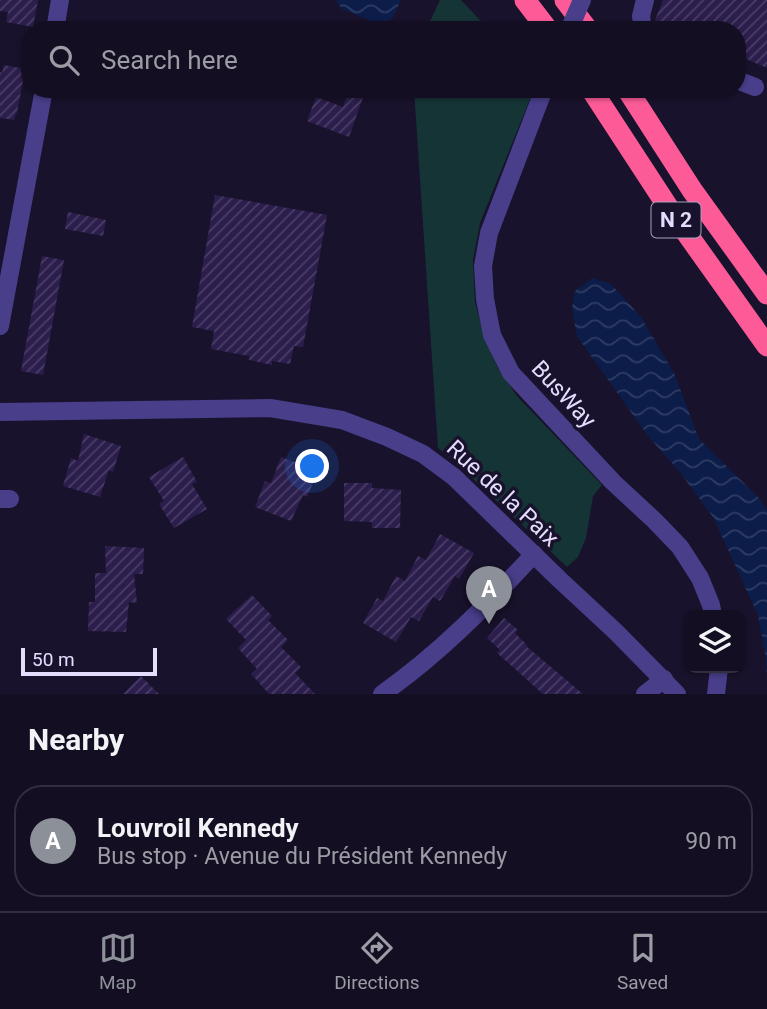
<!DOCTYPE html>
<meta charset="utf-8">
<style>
:root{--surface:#130e21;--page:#201c2e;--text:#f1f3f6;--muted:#9d9ca5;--line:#322e3f;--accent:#8c9099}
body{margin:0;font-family:Roboto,sans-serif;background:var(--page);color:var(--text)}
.controls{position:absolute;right:21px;bottom:21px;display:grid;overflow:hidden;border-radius:14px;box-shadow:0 2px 5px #0004}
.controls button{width:63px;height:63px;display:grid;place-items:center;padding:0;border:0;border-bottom:2px solid var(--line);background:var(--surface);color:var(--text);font:35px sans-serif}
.scale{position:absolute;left:21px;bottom:18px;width:136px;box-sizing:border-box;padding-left:7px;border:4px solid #e4ddfe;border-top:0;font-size:19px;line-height:24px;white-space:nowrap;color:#e4ddfe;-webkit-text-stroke:5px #19122c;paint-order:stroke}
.you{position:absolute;left:313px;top:467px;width:24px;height:24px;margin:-18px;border:5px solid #fff;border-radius:50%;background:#1a73e8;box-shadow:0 0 0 10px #1a73e833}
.badge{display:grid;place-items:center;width:46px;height:46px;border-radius:50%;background:var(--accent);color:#fff;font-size:23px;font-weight:700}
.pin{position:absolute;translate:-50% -58px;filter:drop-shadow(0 2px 4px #0008)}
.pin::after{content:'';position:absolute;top:37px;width:24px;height:21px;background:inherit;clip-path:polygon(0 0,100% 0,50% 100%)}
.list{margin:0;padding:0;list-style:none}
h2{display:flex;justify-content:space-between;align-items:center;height:91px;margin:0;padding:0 28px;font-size:30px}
h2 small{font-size:23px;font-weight:400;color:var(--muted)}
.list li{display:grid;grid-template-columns:46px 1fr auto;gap:21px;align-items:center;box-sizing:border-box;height:112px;margin:0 14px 14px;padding:0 14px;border:2px solid var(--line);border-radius:28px}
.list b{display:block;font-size:26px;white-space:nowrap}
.list p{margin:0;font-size:23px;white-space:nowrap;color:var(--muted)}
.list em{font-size:23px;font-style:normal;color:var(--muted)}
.icon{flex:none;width:38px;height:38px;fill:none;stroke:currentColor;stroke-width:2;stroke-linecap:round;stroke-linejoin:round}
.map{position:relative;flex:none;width:767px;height:694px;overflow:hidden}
.search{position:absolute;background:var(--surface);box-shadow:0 2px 5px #0004;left:21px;right:21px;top:21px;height:77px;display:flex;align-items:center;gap:18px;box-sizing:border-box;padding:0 24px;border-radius:28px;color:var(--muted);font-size:26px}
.sheet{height:217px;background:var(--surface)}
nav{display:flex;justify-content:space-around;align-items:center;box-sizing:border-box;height:98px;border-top:2px solid var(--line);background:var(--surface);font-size:19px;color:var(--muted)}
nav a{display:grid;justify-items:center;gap:4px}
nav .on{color:var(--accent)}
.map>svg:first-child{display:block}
.grass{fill:#153436}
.water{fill:url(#water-waves)}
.building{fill:url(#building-hatch)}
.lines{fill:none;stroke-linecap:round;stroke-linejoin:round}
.minor{stroke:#483e8a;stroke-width:18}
.highway{stroke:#fc5b98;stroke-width:21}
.minor-bridge{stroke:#483e8a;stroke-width:18}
.labels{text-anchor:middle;stroke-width:7;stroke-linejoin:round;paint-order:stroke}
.shield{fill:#19122c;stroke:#a7a0bf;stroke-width:2}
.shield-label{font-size:21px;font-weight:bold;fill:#e4ddfe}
.street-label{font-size:23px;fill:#e4ddfe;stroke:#19122c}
</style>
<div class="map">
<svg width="767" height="694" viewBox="0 0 767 694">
<defs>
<pattern id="water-waves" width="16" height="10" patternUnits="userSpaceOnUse" patternTransform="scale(1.75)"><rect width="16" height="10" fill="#0c1d4a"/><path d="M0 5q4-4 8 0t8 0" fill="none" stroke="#2f3d65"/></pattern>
<pattern id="building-hatch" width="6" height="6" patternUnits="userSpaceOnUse" patternTransform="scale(1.75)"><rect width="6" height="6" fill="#2c1e4c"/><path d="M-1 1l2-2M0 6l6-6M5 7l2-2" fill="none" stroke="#4a3e67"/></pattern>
</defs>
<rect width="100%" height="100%" fill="#19122c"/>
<g class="grass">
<polygon points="440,0 461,0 489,30 426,30"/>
<polygon points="414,89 534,89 480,223 473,260 475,302 485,340 498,368 517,396 602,485 593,496 586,538 578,557 567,567 453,460 438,448"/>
</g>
<g class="water">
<polygon points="336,0 401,0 392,19 379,24 342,9"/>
<polygon points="592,278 611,284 641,317 674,373 699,439 758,497 767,510 767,681 766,659 758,615 713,517 679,471 648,436 577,336 572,308 575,291"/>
</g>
<g class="building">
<polygon points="0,0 38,0 33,27 6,22 8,12 0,11"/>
<polygon points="663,0 767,0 767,68 737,55 737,30 678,30 655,20"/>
<polygon points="4,65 25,69 17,113 16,113 14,120 0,118 0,72 2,73"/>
<polygon points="349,89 366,89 349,137 307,121 316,97 343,107"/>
<polygon points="215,195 327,215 303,347 294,346 290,364 272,361 272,365 249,360 249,356 211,349 214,331 192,327"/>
<polygon points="68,212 106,220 103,236 65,229"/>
<polygon points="42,256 64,260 43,375 21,371"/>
<polygon points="84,434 121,446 113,472 109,470 100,497 63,486 71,458 78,461"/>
<polygon points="183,457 197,482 192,484 207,509 174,528 159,504 164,501 149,477"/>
<polygon points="281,457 318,471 307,497 303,495 291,521 255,507 265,481 271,483"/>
<polygon points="344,483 372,483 372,488 401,490 400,528 372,528 372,522 344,521"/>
<polygon points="440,534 474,553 459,579 455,576 440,601 433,597 419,621 411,617 396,642 363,623 377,598 383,601 396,576 405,581 418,556 426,560"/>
<polygon points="105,546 144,548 143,574 134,574 137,603 129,602 126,632 88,631 89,602 95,602 95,573 106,573"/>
<polygon points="252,595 272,616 268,620 288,640 281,647 301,667 295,673 315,694 269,694 251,674 257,669 238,648 246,640 226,619"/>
<polygon points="504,618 518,630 515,633 527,645 526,646 583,694 543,694 497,653 500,650 487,638"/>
<polygon points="141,676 159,694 123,694"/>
</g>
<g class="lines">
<g class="minor">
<polyline points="55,30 60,0"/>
<polyline points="643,30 641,16 645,0"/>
<polyline points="737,80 755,87"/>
<polyline points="544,89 489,233 483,266 485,299 492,335 511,373 613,482 655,521 680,547 700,578 711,605 713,615"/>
<polyline points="0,326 44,89"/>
<polyline points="0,412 270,408 342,420 387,437 423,454 454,477 560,580 616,632 677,694"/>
<polyline points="0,499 10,499"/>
<path d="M382 694C439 654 487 605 534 554"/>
<polyline points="645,694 664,679"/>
<polyline points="716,694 719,668"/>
</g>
<g class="highway">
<polyline points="525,0 548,30"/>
<polyline points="565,0 588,30"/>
<polyline points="591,89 668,207 767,346"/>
<polyline points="627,89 692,190 767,294"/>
</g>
<polyline class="minor-bridge" points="569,30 582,0"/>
</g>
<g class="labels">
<rect class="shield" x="651.5" y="202.5" width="49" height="35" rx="5"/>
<g class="shield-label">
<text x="676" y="227">N 2</text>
</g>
<g class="street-label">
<text transform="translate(564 394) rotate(47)" y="8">BusWay</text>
<text transform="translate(503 493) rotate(43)" y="8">Rue de la Paix</text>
</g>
</g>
</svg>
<div class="controls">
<button><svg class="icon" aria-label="layers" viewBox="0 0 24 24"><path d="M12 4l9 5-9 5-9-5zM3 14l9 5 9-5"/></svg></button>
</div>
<div class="scale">50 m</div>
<div class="you"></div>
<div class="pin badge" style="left:489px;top:624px">A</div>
<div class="search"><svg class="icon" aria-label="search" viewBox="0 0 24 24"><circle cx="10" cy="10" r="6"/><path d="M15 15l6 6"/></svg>Search here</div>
</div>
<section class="sheet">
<h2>Nearby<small></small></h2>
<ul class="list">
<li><span class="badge">A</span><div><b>Louvroil Kennedy</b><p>Bus stop · Avenue du Président Kennedy</p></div><em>90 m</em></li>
</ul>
</section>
<nav>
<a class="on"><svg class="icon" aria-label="map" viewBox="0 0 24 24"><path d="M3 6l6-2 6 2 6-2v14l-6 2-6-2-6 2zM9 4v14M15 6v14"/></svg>Map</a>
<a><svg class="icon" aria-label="directions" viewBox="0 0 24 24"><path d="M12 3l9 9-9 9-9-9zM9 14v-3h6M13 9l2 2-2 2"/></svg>Directions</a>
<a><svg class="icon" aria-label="saved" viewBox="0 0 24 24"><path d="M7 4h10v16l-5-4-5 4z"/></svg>Saved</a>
</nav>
